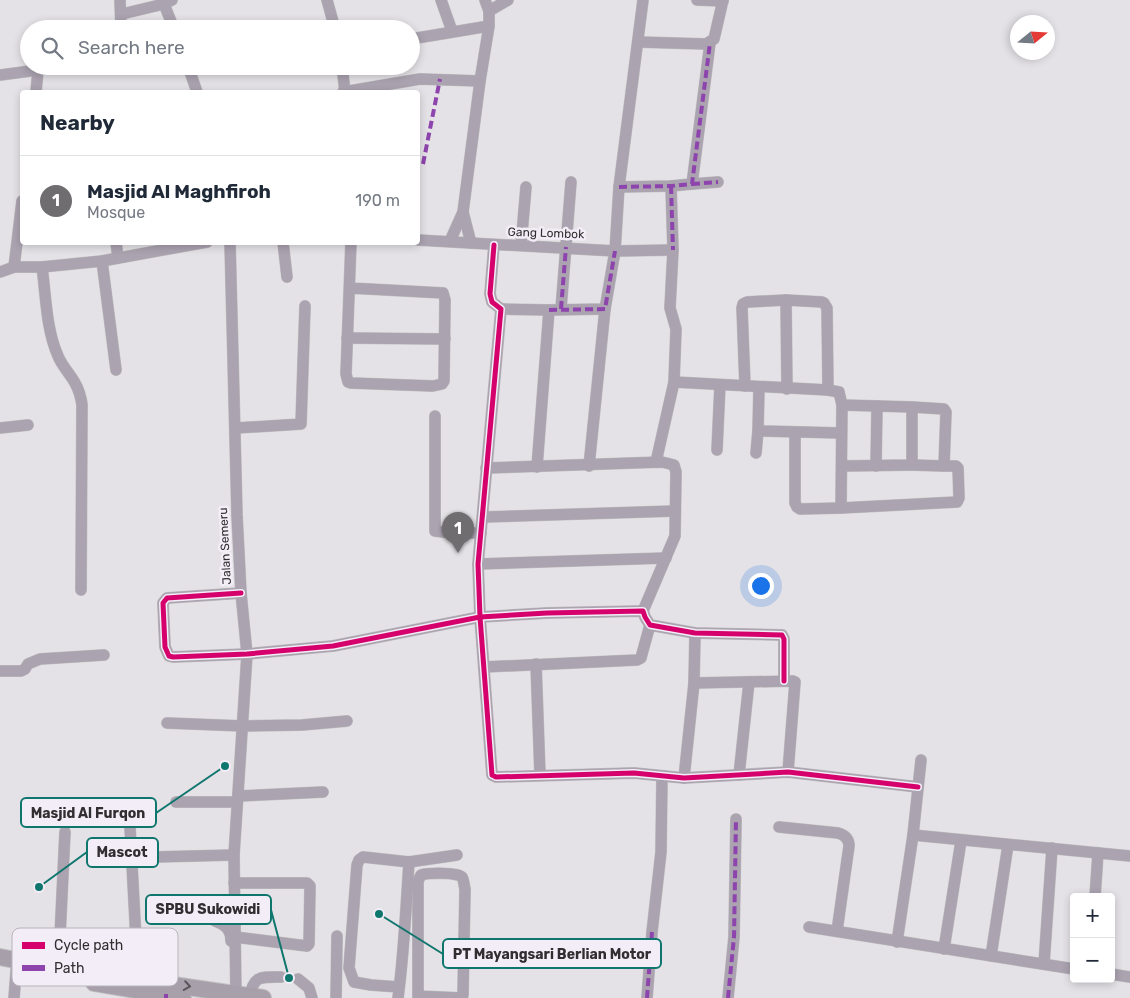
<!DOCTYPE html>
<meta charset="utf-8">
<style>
:root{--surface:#fff;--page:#f6f6f7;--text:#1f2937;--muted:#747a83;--line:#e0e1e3;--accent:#6f6d70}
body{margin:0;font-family:Rubik,sans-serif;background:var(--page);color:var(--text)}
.controls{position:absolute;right:15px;bottom:15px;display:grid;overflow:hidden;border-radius:5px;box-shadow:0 2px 8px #0003}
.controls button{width:45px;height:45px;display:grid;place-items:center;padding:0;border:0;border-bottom:1px solid var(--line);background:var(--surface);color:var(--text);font:25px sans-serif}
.compass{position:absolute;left:1010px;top:15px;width:45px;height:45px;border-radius:50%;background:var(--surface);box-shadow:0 2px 8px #0003;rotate:72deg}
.you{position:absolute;left:760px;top:585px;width:18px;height:18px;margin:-12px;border:4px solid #fff;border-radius:50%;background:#1a73e8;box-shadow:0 0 0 8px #1a73e833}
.badge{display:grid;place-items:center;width:32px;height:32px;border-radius:50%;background:var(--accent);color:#fff;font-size:16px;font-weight:700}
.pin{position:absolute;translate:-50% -41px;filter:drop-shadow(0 1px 2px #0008)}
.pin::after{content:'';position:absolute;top:26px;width:18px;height:15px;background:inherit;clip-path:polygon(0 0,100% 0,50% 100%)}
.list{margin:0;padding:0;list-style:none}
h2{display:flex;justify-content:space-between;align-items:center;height:65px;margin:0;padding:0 20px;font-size:21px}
h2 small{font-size:16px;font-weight:400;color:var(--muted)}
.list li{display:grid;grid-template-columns:32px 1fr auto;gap:15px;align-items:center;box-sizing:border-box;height:90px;padding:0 20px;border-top:1px solid var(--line)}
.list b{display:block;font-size:19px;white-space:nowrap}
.list p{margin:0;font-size:16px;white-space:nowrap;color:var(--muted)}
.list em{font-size:16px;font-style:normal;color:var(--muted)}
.icon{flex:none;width:28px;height:28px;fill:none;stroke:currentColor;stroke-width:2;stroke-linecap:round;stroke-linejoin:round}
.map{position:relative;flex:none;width:1130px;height:998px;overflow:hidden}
.search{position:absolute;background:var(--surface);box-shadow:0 2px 8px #0003;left:20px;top:20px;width:400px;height:55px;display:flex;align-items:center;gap:12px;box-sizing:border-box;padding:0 18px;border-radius:28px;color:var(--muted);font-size:19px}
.panel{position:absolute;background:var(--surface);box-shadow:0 2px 8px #0003;left:20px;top:90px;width:400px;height:155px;border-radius:5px}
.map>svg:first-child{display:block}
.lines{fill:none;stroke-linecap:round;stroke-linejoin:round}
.minor-casing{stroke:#c0bfc1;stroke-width:12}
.highway-casing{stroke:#c0bfc1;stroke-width:18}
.minor{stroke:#aba3b0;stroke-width:11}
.highway{stroke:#a79faa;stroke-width:16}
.quiet{stroke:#8e44ad;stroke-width:4;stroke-dasharray:8 4;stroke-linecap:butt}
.cycleway-casing{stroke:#f2edf6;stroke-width:8}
.cycleway{stroke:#d6006c;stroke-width:5}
.oneway{stroke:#5a565b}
.labels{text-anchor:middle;stroke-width:5;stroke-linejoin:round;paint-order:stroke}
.street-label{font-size:12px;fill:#302e31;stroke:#f2edf6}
.key{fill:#f2edf6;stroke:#b8b4bb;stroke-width:1}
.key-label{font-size:14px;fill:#302e31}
.leader{fill:none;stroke:#0f766e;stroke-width:2}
.callout-dot{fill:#0f766e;stroke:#f2edf6;stroke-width:2}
.callout{fill:#f2edf6;stroke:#0f766e;stroke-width:2}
.callout-label{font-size:14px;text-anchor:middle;font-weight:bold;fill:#302e31}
</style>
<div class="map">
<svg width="1130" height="998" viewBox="0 0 1130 998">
<rect width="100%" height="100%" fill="#e4e2e6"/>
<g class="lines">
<g class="minor-casing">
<g id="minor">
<polyline points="120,0 121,29"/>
<polyline points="327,0 335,29"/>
<polyline points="441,0 452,31"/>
<polyline points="697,0 723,1"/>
<polyline points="164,4 174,29"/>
<polyline points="489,11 508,0"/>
<polyline points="122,14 164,4 172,0"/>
<polyline points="317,29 334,25"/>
<polyline points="411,39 489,26"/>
<polyline points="638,42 706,44 714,39 723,0"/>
<polyline points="188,66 197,92"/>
<polyline points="342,66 345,92"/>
<polyline points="0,75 38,70"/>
<polyline points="36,92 38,70 57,66"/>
<polyline points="343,92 420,79 480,81"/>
<polyline points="692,184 718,182"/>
<polyline points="619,187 671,186 692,184 710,43"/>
<polyline points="463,212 471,243"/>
<polyline points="418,240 615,251 673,250"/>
<polyline points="450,241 463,212 480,81 489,26 489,11 485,0"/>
<polyline points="116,242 118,258"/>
<polyline points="230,242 237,515 241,593 247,654 234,855 236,998"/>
<polyline points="283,242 287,277"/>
<polyline points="494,245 490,294 492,302 501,309 478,564 480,617 492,775 496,777 634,773 684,778 788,772 918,787"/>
<polyline points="521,245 526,187"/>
<polyline points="102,261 116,370"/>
<polyline points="14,267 22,201"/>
<path d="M42 267C46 296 46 329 58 356 62 366 70 374 75 383 79 390 81 397 82 405L81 590"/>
<polyline points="0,272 14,267 42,267 102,261 207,242"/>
<polyline points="350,288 443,293 445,300 444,381 442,384 433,386 351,383 348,382 346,374 351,242"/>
<polyline points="786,300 787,389"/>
<polyline points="501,309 549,310 537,467"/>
<polyline points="561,309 571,182"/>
<polyline points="549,310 605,309 615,251 619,187 643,0"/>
<polyline points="347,338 445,339"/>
<polyline points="674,382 828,390 839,392 842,405 841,508 957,502 959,498 958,468 956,466 944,466 946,412 944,409 912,407 842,405"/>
<polyline points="745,386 742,308 743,304 747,302 786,300 822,302 824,303 827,308 828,390"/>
<polyline points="759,387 758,431 841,433"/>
<polyline points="435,416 435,531 451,533 481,533"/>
<polyline points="0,428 28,425"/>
<polyline points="236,428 301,424 305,306"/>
<polyline points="795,433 795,503 797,507 800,509 841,508"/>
<polyline points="717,450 720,385"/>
<polyline points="756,453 758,431"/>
<polyline points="656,462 674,382 676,329 670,308 673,250 671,186"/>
<polyline points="912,465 944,466"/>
<polyline points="589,466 605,309"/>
<polyline points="842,466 912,465 912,407"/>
<polyline points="876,466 877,406"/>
<polyline points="486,468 662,462 674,465 676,472 675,536 643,611"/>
<polyline points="483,517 675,511"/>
<polyline points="478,564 666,558"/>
<polyline points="241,593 167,598 163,603 165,647 169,656 173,657 247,654 333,646 480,617 547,613 643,611 645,617 650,625 695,633 782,635 784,639 784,681"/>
<polyline points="536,664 540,775"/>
<polyline points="484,667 637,660 641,658 642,654 650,625"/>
<polyline points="0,671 21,671 25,669 28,664 40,659 104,655"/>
<polyline points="694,683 793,681 795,682 788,772"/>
<polyline points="167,723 243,726 302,725 347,721"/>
<polyline points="739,775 749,682"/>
<polyline points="684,778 694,683 695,633"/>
<polyline points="238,796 323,792"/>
<polyline points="176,802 237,802"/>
<polyline points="129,808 138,978"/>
<path d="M779 827 838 833C845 835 849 839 849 846L837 931"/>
<polyline points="913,835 1130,856"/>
<polyline points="154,857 234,855"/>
<polyline points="409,862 457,855"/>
<polyline points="234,883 307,883 310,886 309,944 307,946 235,937"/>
<polyline points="1095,897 1098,853"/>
<path d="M215 921C225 925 231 929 231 941"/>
<polyline points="809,927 1074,969"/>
<polyline points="897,942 913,835 921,760"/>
<polyline points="944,949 961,841"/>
<polyline points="991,956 1008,845"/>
<polyline points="1044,964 1052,848"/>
<polyline points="1111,974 1130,977"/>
<polyline points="58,978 65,832"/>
<polyline points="298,979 309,988 312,998"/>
<polyline points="14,998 17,960"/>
<path d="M249 998C254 975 260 977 281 977"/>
<polyline points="336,998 337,936"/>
<path d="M398 998C404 953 406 907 409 862L363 857 359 860 357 865 349 968 354 982 371 985 399 987"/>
<path d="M418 998V881L421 875C428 873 458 872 462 877 464 880 464 886 465 889L463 995 461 998 418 996"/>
<polyline points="647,998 652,932 661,852 662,776"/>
<polyline points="728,998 734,937 736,819"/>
</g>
</g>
<g class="highway-casing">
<g id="highway">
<polyline points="0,957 58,968 263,998"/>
<polyline points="94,983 183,998"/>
</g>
</g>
<use href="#minor" class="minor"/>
<use href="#highway" class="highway"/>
<g class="quiet">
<polyline points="423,164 440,79"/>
<polyline points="692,184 718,182"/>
<polyline points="671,186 673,250"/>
<polyline points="619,187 671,186 692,184 710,43"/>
<polyline points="561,309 566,247"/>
<polyline points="549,310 605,309 615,251"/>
<polyline points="166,998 166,994"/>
<polyline points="647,998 652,932"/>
<polyline points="728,998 734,937 736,819"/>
</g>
<g class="cycleway-casing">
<g id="cycleway">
<polyline points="494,245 490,294 492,302 501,309 478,564 480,617 492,775 496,777 634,773 684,778 788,772 918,787"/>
<polyline points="241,593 167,598 163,603 165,647 169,656 173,657 247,654 333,646 480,617 547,613 643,611 645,617 650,625 695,633 782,635 784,639 784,681"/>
</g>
</g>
<use href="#cycleway" class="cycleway"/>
</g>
<defs><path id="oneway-chevron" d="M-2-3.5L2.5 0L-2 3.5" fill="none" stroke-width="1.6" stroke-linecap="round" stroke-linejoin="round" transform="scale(1.25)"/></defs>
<use class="oneway" href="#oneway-chevron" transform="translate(187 986) rotate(9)"/>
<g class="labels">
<g class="street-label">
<text transform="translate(546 233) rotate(2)" y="4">Gang Lombok</text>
<text transform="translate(225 546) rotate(-93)" y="4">Jalan Semeru</text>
</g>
</g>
<rect x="12" y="928" width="166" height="58" rx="8" class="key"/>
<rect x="22" y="942" width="23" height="7" fill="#d6006c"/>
<rect x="22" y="965" width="23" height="6" fill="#8e44ad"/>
<g class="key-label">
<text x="54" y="950">Cycle path</text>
<text x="54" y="973">Path</text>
</g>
<path class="leader" d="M225 766L156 813M39 887L87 852M289 978L271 910M379 914L443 954"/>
<g class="callout-dot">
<circle cx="225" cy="766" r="5"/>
<circle cx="39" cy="887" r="5"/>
<circle cx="289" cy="978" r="5"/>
<circle cx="379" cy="914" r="5"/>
</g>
<g class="callout">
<rect x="21" y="798" width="135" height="29" rx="5"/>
<rect x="87" y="838" width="71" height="29" rx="5"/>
<rect x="146" y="895" width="125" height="29" rx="5"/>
<rect x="443" y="939" width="218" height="29" rx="5"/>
</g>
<g class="callout-label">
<text x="88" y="818">Masjid Al Furqon</text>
<text x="122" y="857">Mascot</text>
<text x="208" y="914">SPBU Sukowidi</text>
<text x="552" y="959">PT Mayangsari Berlian Motor</text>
</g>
</svg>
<div class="controls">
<button>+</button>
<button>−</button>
</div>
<svg class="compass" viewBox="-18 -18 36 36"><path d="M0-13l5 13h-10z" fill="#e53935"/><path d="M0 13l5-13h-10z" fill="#747a83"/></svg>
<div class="you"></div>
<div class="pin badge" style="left:458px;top:553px">1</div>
<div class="search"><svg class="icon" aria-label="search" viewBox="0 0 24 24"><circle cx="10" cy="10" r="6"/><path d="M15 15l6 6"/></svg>Search here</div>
<section class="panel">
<h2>Nearby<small></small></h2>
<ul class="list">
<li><span class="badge">1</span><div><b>Masjid Al Maghfiroh</b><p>Mosque</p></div><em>190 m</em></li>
</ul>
</section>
</div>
